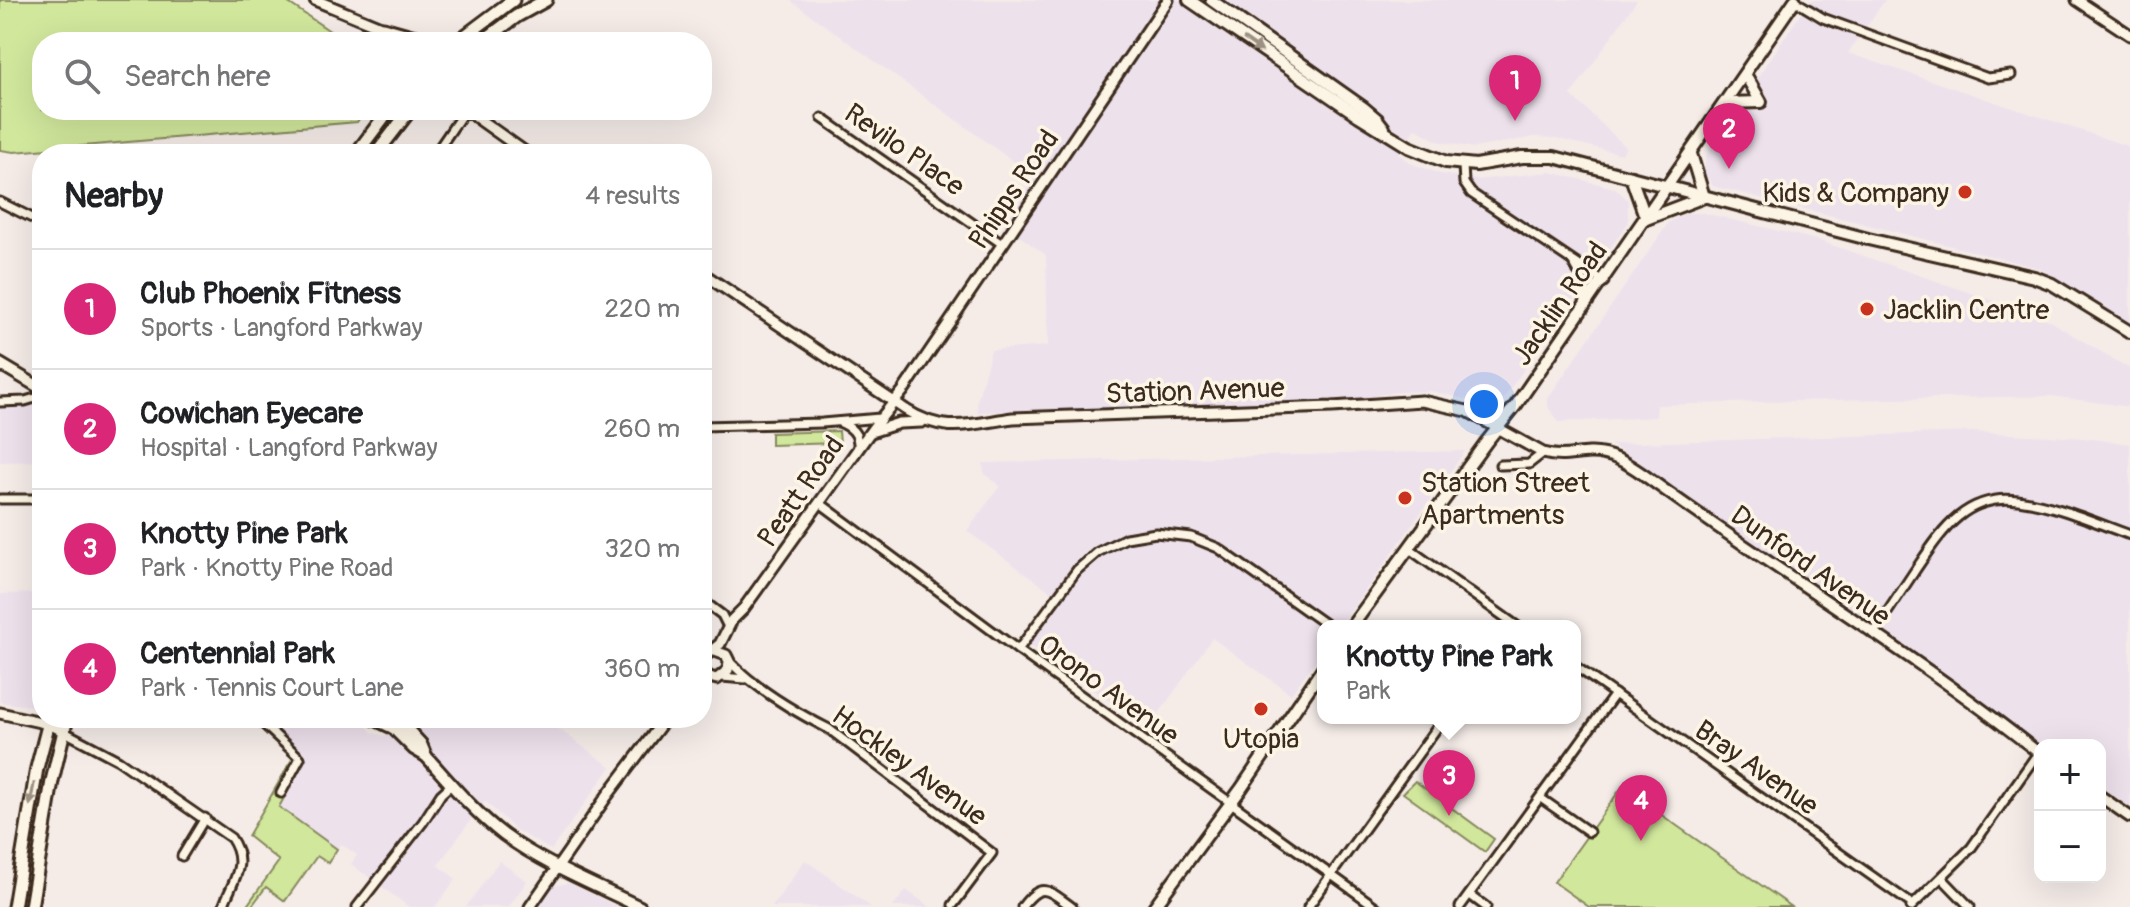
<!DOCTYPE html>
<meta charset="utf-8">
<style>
:root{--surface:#fff;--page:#f2f2f2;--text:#202124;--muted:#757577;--line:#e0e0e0;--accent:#db2777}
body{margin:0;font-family:Pangolin,sans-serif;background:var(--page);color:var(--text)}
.controls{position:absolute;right:24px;bottom:24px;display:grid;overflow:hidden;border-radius:16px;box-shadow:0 8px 32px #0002}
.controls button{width:72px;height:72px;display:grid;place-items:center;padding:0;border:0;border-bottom:2px solid var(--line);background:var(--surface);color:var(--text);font:40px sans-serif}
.you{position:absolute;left:1484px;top:404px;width:28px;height:28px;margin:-20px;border:6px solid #fff;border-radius:50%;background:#1a73e8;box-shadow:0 0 0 12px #1a73e833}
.badge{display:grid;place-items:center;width:52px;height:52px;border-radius:50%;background:var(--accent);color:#fff;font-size:26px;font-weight:700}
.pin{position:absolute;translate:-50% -66px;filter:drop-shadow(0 2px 4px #0008)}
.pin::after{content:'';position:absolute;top:42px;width:28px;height:24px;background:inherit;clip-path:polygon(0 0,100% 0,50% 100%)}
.popup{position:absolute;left:1317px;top:620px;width:264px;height:104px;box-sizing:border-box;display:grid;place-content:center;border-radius:16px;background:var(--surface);filter:drop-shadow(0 2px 6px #0005);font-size:26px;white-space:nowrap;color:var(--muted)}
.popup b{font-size:30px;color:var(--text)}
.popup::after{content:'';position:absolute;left:50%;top:100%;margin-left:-16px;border:16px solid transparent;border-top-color:var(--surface)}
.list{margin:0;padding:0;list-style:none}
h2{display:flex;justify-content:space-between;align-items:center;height:104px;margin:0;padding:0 32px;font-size:34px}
h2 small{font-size:26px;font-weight:400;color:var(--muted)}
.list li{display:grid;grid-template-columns:52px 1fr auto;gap:24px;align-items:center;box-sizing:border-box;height:120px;padding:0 32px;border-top:2px solid var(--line)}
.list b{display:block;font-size:30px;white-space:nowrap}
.list p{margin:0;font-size:26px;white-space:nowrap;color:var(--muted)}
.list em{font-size:26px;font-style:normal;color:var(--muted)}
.icon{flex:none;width:44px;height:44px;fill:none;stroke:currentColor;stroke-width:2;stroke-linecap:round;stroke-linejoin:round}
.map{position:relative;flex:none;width:2130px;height:907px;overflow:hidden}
.search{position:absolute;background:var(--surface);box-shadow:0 8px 32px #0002;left:32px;top:32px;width:680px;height:88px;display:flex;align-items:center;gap:20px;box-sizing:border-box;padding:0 28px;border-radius:32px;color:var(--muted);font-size:30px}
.panel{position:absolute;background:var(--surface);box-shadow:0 8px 32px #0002;left:32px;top:144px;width:680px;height:584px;border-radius:32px}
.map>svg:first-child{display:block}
.built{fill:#ede1ec}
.green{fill:#d1e79c;stroke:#86885d;stroke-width:2}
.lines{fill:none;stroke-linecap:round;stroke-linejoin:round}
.minor-casing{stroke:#3b2a1e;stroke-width:13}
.tertiary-casing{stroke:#3b2a1e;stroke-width:15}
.secondary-casing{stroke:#3b2a1e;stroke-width:16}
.primary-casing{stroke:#3b2a1e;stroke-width:17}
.minor{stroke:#fcf5e5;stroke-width:7}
.tertiary{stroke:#fcf5e5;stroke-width:9}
.secondary{stroke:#fcf5e5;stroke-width:10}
.primary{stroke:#fcf5e5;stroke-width:11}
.oneway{fill:#9c9082}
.poi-dot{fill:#c8321e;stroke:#fcf5e5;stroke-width:3}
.labels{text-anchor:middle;stroke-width:7;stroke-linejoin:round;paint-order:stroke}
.street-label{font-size:28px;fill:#3b2a1e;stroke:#fcf5e5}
.poi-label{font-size:28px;fill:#3b2a1e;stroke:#fcf5e5;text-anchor:start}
</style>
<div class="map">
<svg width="2130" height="907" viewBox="0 0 2130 907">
<rect width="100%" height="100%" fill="#f5ece8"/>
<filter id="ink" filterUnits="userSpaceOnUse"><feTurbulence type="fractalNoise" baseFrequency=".0125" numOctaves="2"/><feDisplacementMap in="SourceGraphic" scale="16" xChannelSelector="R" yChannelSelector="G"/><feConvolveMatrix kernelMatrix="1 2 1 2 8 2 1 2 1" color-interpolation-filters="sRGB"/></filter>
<g filter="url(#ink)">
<g class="built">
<polygon points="790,0 1637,0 1571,95 1626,147 1622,154 1555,138 1535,137 1474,148 1437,141 1415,128 1398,154 1412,164 1441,174 1477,180 1550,172 1615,188 1628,200 1628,223 1502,400 1482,403 1431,391 1397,392 1338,402 978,412 977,402 991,350 1048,346 1046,255 1004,225 1035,177"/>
<polygon points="1810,0 1885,0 1848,53 2130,147 2130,323 2039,268 1713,186 1704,172 1706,155"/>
<polygon points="1686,213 1704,213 1817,240 2046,319 2130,369 2130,407 2051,396 1833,400 1657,405 1656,417 1559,422 1548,407 1548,398 1669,222"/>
<polygon points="40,405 42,461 0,462 0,407"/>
<polygon points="1973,432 2084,438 2130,444 2130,807 2100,786 2100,745 2042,745 1611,444"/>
<polygon points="1465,451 1340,626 1323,626 1323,650 1291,694 1212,638 1148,729 1028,644 1061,599 967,531 1000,486 984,473 983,463"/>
<polygon points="42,593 42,704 39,707 0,702 0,594"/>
<polygon points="262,718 359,718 373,733 385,736 404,718 556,718 552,724 611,767 551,850 516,830 485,801 438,865 456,879 435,907 409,907 351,864 357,855 341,844 337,849 279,807 307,755"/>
<polygon points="805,860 871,907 772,907"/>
<polygon points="499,861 527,881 509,907 466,907"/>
<polygon points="569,883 618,907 538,907 553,886"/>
<polygon points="906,890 930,907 893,907"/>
</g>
<g class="green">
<polygon points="0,0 284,0 346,42 42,42 42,110 365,110 357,122 14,152 0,150"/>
<polygon points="839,431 840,443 771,445 771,433"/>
<polygon points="291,761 298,772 279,807 337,849 328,863 317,856 285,901 266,887 251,907 246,907 279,861 248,836"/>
<polygon points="1415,781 1494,839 1485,852 1403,793"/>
<polygon points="1622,787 1792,907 1589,907 1554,882"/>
</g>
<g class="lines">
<g class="minor-casing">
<g id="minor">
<polyline points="1795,1 1823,18 1988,78 2011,75"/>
<polyline points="822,118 1002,244"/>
<polyline points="256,154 258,151"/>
<polyline points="435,154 465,110"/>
<polyline points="1463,165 1464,183 1471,193 1604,282"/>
<polyline points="0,202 42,223"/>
<polyline points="1574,264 1584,282 1585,305"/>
<polyline points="0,402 25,401 42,396"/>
<path d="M839 422C851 427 859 433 858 447"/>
<polyline points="702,426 822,423 880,418"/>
<polyline points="1500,465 1529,464 1543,453"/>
<polyline points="0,499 42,499"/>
<polyline points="820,503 1018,650 1376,907"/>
<polyline points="1408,548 1517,626"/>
<polyline points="702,600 722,615 728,627"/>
<path d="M1873 634C1887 613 1900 593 1914 572 1940 534 1964 493 2018 500 2056 505 2094 522 2130 535"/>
<polyline points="1018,650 1077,570 1098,552 1126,538 1156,533 1191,537 1218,548 1328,626"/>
<path d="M729 661C757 690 793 711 829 729L992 853 953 905"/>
<polyline points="1575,666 1913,905"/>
<polyline points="722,677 745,679"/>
<polyline points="257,718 300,758 281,793"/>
<path d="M63 731 118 760 231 838C249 865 232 881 223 907"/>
<polyline points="1542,799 1589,832"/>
<polyline points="182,856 205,818"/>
<polyline points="1942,878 1970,907"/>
<polyline points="1470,895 1486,907"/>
<polyline points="357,907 423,822 441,794 452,784"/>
<path d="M1022 907C1042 880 1049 891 1072 907"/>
<polyline points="1308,907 1444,718"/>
<polyline points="1460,907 1615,694"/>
<polyline points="1911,907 1971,848 2038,753"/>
</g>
</g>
<g class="tertiary-casing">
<g id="tertiary">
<polyline points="315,0 383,28"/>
<polyline points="2077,0 2130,35"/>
<polyline points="466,110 528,154"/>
<path d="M702 273 906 410C946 435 970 424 1013 418L1332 407 1422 401 1467 411 1543 453C1560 458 1572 454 1589 453 1610 452 1627 463 1644 475 1774 570 1914 653 2040 754"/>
<polyline points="871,432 899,423 922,422"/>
<polyline points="702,658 720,644 732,620 744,608 873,428 903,391 1168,0"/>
<polyline points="702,670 709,677 717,679 728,670 729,661 726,655 712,650"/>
<polyline points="0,713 49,724 63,731"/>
<polyline points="2100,796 2130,817"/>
<polyline points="530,907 607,796 665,719 669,718"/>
</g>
</g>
<g class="secondary-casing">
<g id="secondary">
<polyline points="1189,0 1359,116 1409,147 1446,162 1476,165 1522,157 1554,157 1868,239 2034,277 2052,284 2130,332"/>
<polyline points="1211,0 1364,108 1377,119 1384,128"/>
<polyline points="1725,103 1761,102 1745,74"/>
<polyline points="1691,154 1704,197"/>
<polyline points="1631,177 1646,219"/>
<polyline points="1646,219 1704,197"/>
<polyline points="0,364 42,389"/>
<polyline points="1352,626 1487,441 1516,405 1795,0"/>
<path d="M372 718 393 728 414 749 426 756C450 783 475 813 504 835 545 865 595 885 640 907"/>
<polyline points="397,718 421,744 426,756"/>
<polyline points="1154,907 1241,789 1323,668"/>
</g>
</g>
<g class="primary-casing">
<g id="primary">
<polyline points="383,28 433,42"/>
<polyline points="457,42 513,0"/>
<polyline points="482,42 517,16 546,0"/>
<polyline points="356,154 389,110"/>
<polyline points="376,154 410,110"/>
<polyline points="14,907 37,768 50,718"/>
<polyline points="31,907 52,781 67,718"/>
</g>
</g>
<use href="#minor" class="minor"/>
<use href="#tertiary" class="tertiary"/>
<use href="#secondary" class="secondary"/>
<use href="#primary" class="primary"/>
</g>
<defs><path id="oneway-solid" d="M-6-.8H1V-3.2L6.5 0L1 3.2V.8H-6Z" transform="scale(2)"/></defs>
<g class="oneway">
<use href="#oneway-solid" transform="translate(1253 45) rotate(35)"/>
<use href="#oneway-solid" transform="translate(32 794) rotate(101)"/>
</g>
</g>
<g class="poi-dot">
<circle cx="1965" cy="192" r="8"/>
<circle cx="1867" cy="309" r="8"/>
<circle cx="1405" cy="498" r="8"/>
<circle cx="1261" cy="709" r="8"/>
</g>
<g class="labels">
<g class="street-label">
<text transform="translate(905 149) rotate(35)" y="10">Revilo Place</text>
<text transform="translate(1013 189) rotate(-56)" y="10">Phipps Road</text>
<text transform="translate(1559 303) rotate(-55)" y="10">Jacklin Road</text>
<text transform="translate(1195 390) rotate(-2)" y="10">Station Avenue</text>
<text transform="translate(800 491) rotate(-55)" y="10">Peatt Road</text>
<text transform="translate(1811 565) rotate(35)" y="10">Dunford Avenue</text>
<text transform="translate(1109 689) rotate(36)" y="10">Orono Avenue</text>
<text transform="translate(910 765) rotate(36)" y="10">Hockley Avenue</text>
<text transform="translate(1757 767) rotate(35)" y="10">Bray Avenue</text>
</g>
<g class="poi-label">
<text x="1949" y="202" text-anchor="end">Kids &amp; Company</text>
<text x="1883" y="319">Jacklin Centre</text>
<text x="1421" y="492">Station Street<tspan x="1421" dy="32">Apartments</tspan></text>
<text x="1261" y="748" text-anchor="middle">Utopia</text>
</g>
</g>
</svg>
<div class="controls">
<button>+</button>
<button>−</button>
</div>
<div class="you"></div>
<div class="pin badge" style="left:1515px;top:121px">1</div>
<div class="pin badge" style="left:1729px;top:169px">2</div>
<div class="pin badge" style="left:1449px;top:816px">3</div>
<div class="popup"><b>Knotty Pine Park</b>Park</div>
<div class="pin badge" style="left:1641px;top:841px">4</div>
<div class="search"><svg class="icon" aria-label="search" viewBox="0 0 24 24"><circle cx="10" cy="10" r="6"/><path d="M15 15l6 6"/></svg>Search here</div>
<section class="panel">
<h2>Nearby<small>4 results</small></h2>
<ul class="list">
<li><span class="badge">1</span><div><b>Club Phoenix Fitness</b><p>Sports · Langford Parkway</p></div><em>220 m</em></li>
<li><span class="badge">2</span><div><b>Cowichan Eyecare</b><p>Hospital · Langford Parkway</p></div><em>260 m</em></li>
<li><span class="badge">3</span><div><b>Knotty Pine Park</b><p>Park · Knotty Pine Road</p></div><em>320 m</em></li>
<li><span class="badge">4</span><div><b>Centennial Park</b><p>Park · Tennis Court Lane</p></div><em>360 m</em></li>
</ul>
</section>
</div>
